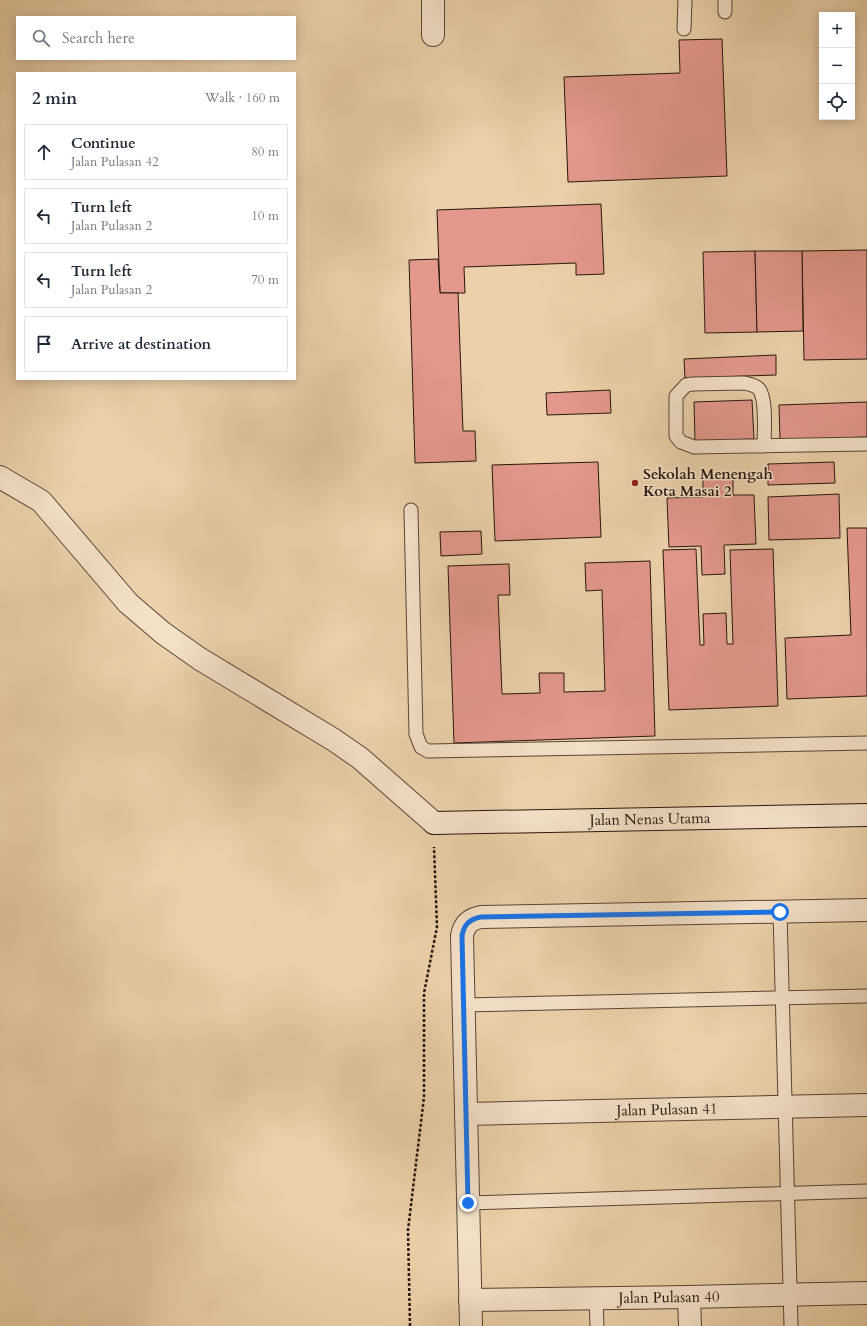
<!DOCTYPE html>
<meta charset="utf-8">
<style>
:root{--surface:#fff;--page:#f2f2f3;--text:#1f2937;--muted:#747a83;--line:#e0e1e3}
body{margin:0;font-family:Cardo,serif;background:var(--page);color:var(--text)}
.controls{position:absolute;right:12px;top:12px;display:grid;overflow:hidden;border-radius:0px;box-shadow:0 2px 10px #0003}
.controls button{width:36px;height:36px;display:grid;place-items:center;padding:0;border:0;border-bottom:1px solid var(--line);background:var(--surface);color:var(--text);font:20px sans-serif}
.stop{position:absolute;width:12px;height:12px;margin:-9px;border:3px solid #1a73e8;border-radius:50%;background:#fff}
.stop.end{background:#1a73e8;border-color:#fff;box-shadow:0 1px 4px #0008}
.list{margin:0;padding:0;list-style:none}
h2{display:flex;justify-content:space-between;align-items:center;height:52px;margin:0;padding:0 16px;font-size:17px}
h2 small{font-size:13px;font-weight:400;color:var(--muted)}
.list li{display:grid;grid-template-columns:26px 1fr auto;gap:12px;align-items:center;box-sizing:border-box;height:56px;margin:0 8px 8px;padding:0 8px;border:1px solid var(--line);border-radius:0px}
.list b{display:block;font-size:15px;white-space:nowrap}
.list p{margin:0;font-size:13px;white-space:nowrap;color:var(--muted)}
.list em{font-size:13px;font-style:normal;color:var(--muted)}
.icon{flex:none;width:22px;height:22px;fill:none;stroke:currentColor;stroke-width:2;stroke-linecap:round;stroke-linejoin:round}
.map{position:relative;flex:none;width:867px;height:1326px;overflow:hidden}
.search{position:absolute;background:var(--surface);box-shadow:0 2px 10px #0003;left:16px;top:16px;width:280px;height:44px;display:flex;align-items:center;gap:10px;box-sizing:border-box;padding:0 14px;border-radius:0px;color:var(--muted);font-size:15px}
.panel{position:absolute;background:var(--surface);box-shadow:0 2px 10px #0003;left:16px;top:72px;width:280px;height:308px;border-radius:0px}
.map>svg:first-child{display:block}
.building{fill:#e3988b;stroke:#27160f}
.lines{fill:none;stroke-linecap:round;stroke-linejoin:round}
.lane-casing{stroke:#584436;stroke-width:15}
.street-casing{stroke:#584436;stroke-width:24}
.secondary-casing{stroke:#27160f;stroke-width:24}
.path{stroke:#27160f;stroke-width:2.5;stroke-dasharray:3 2;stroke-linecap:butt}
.lane{stroke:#f2e0c7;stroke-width:13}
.street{stroke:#f2e0c7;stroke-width:22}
.secondary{stroke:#f2e0c7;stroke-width:22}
.route{stroke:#1a73e8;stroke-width:5}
.poi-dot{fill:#8f2418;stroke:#f2e0c7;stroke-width:1.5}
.labels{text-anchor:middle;stroke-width:3;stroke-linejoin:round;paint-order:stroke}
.poi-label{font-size:15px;font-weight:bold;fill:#27160f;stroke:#f2e0c7;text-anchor:start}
.street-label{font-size:15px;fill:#27160f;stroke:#f2e0c7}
</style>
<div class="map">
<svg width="867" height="1326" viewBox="0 0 867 1326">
<rect width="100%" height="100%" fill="#ebd0a9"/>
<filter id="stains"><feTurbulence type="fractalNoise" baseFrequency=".005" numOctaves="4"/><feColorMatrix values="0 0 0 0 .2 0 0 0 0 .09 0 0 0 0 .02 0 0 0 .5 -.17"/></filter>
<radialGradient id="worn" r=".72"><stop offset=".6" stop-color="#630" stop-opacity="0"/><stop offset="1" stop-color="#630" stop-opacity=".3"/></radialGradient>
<g class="building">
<polygon points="722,39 727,176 568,182 564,77 680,73 679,40"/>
<polygon points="601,204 604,274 576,275 576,263 464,267 465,293 440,293 437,210"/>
<polygon points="867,250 867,359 804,360 802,251"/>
<polygon points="755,251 757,332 705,333 703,252"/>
<polygon points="755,251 802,251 803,331 757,332"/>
<polygon points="438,259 440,293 458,293 463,431 475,431 476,461 415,463 409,260"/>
<polygon points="776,355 776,375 685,378 684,359"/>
<polygon points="610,390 611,413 547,415 546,393"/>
<polygon points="752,400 754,439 695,441 694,402"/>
<polygon points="867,402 867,437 780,440 779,405"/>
<polygon points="598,462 601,537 495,541 492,465"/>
<polygon points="834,462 835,483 768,485 768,464"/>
<polygon points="733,477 733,495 754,495 756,544 724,545 725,574 702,575 701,546 669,547 667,498 703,497 703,478"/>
<polygon points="839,494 840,538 769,540 768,497"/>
<polygon points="847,528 867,528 867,696 787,699 785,638 851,635"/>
<polygon points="481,531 482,554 441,556 440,532"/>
<polygon points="696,549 700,645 704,645 703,614 726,613 727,644 733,644 730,550 773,549 778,706 669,710 663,550"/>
<polygon points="650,561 655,736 454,743 448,566 509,564 510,595 498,595 502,694 540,693 539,673 564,673 564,692 605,691 602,590 586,591 585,563"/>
</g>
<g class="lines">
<g class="lane-casing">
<g id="lane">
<polyline points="725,0 725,12"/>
<polyline points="684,29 685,0"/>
<path d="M764 446C764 432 767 400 759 389 755 385 749 384 744 383L693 384 686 385 676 396V436L681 442 694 447 867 444"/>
<polyline points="411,510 416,734 421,747 428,751 867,743"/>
<polyline points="780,912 791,1326"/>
<polyline points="464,1005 867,996"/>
<polyline points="468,1203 867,1191"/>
<polyline points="596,1297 597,1326"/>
</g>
</g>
<g class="street-casing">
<g id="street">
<polyline points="433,0 433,35"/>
<polyline points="0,477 41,501 128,603 163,633 200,659 334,740 360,758 434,823"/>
<path id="s1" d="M466 1114 867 1105"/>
<polyline points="689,1297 690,1326"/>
<path id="s2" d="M470 1300 689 1297 867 1293"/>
<path d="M471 1326 462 936C464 924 470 919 481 917L867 910"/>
</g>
</g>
<g class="secondary-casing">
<g id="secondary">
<path id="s3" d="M434 823 867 815"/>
</g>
</g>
<polyline class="path" points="410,1326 408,1230 424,1097 424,993 437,927 434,847"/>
<use href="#lane" class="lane"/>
<use href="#street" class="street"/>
<use href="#secondary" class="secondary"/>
</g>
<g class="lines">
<path class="route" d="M468 1203 462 936C464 924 470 919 481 917L780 912"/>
</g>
<circle class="poi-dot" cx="635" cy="483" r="4"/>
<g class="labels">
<g class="poi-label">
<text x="643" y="479">Sekolah Menengah<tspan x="643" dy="17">Kota Masai 2</tspan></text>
</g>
<g class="street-label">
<text dy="5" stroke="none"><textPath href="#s3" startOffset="216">Jalan Nenas Utama</textPath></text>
<text dy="5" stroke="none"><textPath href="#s1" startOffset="201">Jalan Pulasan 41</textPath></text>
<text dy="5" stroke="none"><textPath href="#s2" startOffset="199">Jalan Pulasan 40</textPath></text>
</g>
</g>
<rect width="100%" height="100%" filter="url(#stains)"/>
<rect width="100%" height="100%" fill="url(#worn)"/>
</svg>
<div class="controls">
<button>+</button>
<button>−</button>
<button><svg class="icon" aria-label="locate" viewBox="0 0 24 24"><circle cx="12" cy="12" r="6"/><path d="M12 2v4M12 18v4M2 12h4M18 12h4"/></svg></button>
</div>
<div class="stop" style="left:780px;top:912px"></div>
<div class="stop end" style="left:468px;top:1203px"></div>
<div class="search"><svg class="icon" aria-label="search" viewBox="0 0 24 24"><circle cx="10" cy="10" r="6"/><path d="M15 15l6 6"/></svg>Search here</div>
<section class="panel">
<h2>2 min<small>Walk · 160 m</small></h2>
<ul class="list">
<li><svg class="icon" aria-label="ahead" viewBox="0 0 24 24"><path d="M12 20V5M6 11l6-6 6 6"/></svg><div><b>Continue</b><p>Jalan Pulasan 42</p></div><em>80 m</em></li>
<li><svg class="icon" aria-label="left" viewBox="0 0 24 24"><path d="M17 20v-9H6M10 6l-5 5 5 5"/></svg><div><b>Turn left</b><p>Jalan Pulasan 2</p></div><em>10 m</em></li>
<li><svg class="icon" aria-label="left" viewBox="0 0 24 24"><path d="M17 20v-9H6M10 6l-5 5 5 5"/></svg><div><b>Turn left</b><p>Jalan Pulasan 2</p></div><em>70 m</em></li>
<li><svg class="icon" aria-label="arrive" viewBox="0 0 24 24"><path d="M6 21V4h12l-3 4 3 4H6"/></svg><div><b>Arrive at destination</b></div></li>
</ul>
</section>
</div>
